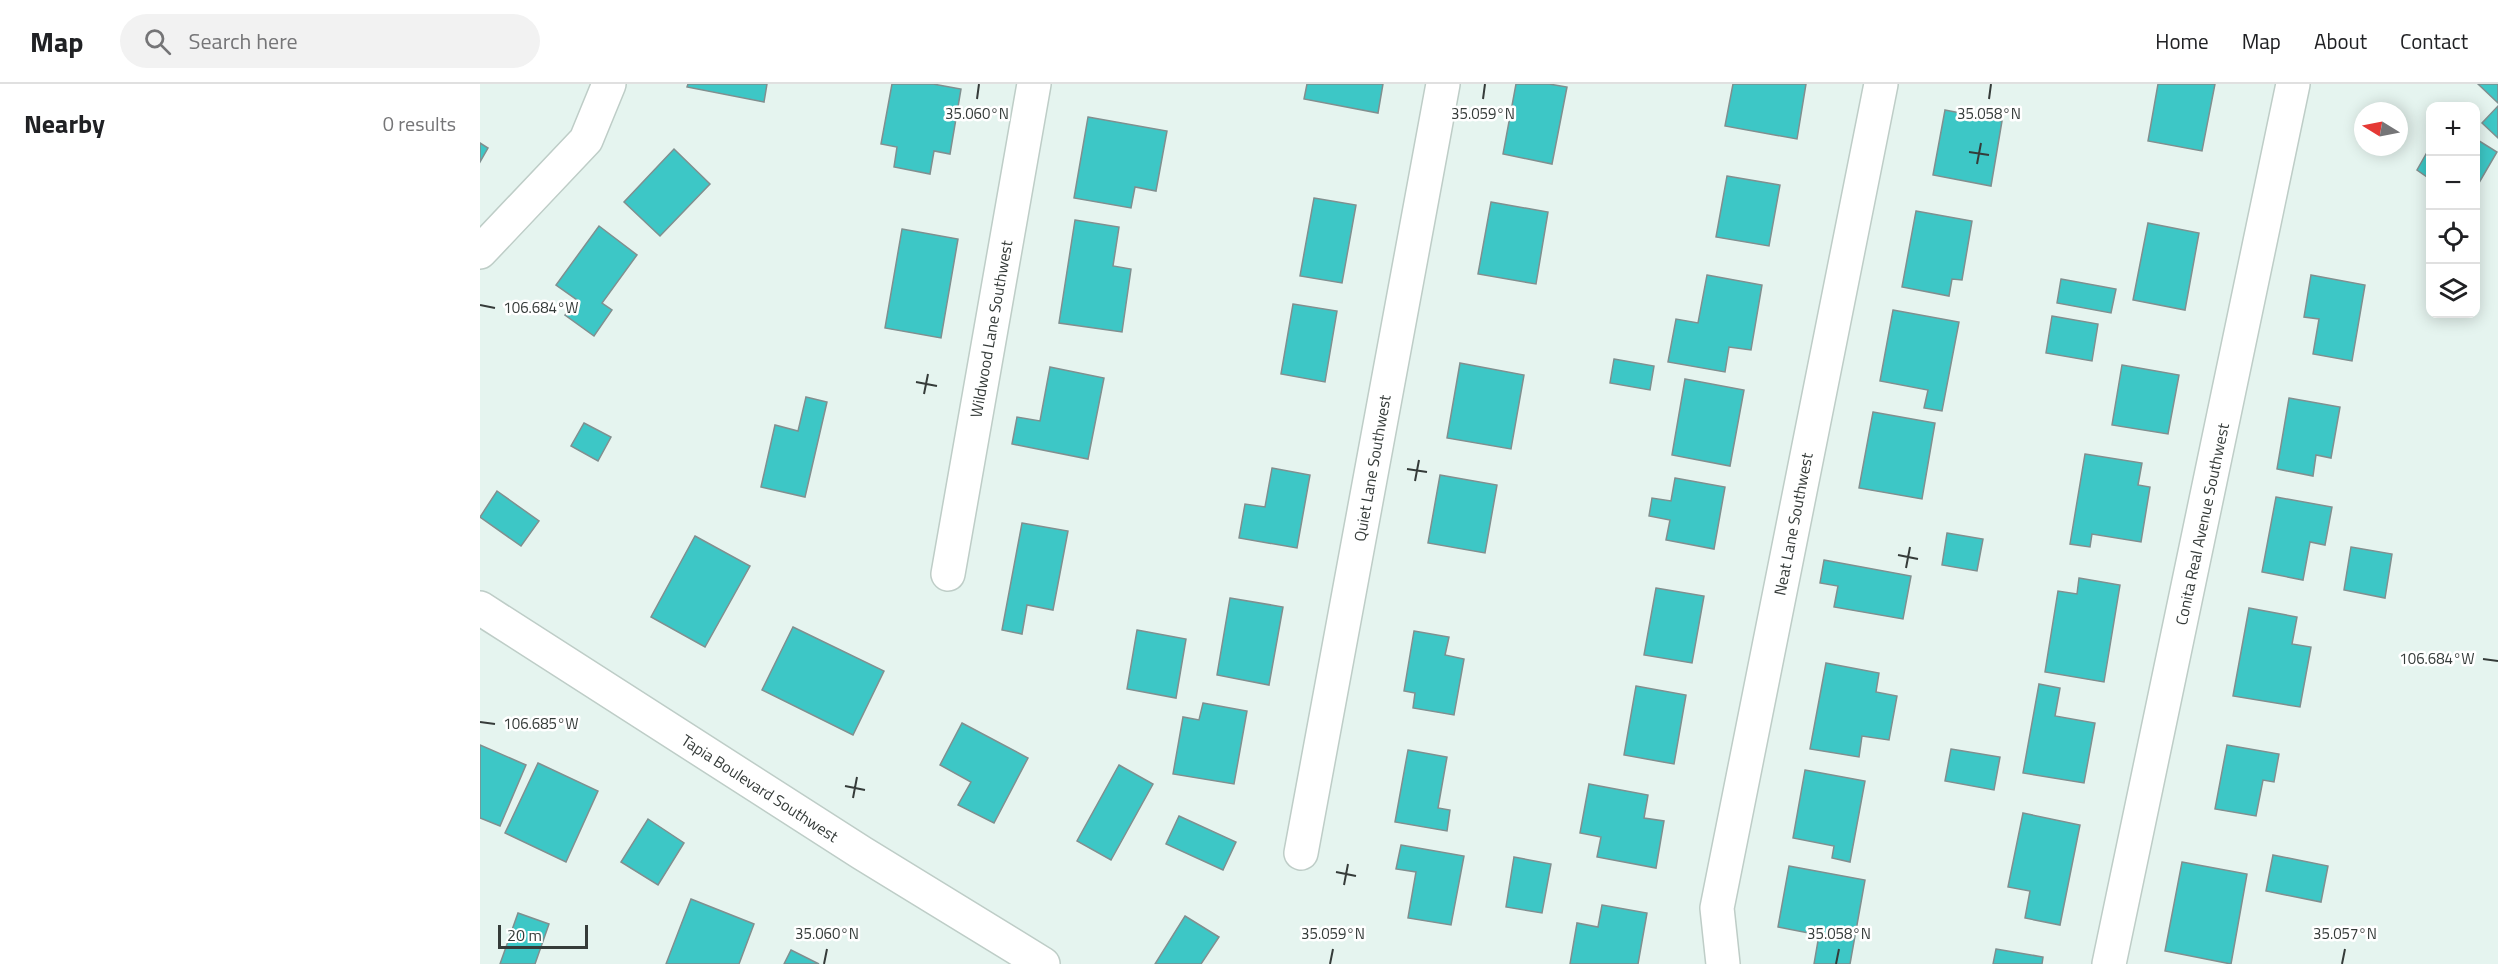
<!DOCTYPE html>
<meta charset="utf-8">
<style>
:root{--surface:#fff;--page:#f2f2f2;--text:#202124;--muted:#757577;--line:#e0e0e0}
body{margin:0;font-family:"Titillium Web",sans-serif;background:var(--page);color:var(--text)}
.controls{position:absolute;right:18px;top:18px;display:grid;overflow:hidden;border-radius:12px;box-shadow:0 3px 15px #0003}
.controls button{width:54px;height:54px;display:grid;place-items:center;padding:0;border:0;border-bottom:2px solid var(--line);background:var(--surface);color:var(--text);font:30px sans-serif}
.compass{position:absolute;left:1874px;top:18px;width:54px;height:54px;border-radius:50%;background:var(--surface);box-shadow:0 3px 15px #0003;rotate:280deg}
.scale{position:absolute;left:18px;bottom:15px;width:90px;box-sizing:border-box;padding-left:6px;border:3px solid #353b39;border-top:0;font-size:16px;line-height:21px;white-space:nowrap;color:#353b39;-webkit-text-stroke:4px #fff;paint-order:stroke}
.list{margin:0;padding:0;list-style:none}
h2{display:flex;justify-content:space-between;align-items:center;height:78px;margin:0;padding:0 24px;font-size:26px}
h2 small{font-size:20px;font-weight:400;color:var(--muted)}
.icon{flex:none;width:33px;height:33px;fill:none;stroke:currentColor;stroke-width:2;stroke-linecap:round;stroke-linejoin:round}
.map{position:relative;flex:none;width:2018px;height:880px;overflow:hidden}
header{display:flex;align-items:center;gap:36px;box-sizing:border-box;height:84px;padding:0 30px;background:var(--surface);border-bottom:2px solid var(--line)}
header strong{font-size:28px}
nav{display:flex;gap:33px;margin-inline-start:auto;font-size:21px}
.search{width:420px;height:54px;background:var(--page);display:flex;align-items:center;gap:15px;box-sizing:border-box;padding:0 21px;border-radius:33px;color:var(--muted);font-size:22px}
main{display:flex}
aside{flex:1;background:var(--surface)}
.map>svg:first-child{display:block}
.building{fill:#3dc7c6;stroke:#808f8f;stroke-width:1.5}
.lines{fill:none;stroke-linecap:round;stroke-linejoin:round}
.minor-casing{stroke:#becdc7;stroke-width:36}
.minor{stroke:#fff;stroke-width:33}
.ticks{fill:none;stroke:#353b39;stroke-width:2}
.labels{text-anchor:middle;stroke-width:5;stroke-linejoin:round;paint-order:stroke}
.street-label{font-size:16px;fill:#353b39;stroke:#fff}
.ticks-label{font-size:15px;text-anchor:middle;fill:#353b39;stroke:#fff;stroke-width:5;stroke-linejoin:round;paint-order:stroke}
</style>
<header>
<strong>Map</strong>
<div class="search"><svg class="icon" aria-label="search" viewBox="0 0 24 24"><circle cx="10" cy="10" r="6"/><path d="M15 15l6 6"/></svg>Search here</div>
<nav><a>Home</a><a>Map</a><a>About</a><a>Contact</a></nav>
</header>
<main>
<aside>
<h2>Nearby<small>0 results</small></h2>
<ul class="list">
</ul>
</aside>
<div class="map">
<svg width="2018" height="880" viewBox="0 0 2018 880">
<rect width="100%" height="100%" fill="#e5f4ef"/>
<g class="building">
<polygon points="208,0 287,0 284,18 207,3"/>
<polygon points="412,0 453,0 481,5 470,70 454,67 450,90 414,83 417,63 401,60"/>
<polygon points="827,0 903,0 898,29 824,15"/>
<polygon points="1036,0 1069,0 1087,3 1072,80 1023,70"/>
<polygon points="1253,0 1326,0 1317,55 1245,42"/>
<polygon points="1678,0 1735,0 1722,67 1668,57"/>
<polygon points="1998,0 2018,0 2018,19"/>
<polygon points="2018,22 2018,54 2002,39"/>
<polygon points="1465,26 1522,37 1511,102 1453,91"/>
<polygon points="608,33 687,47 676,107 655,103 651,124 594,114"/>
<polygon points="1996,55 2017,68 1996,104"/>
<polygon points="0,59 8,64 0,78"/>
<polygon points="1950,63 1950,95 1937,86"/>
<polygon points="194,65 230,100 180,152 144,118"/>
<polygon points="1247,92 1300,101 1289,162 1236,153"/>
<polygon points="834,114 876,121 862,199 820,192"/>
<polygon points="1011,118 1068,128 1056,200 998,190"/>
<polygon points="1436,127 1492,137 1482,196 1472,195 1469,212 1422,203"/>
<polygon points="595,136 639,143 633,182 651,185 642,248 579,239"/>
<polygon points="1668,139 1719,149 1705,226 1653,216"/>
<polygon points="119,142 157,171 122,219 132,226 114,252 85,231 97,216 76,201"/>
<polygon points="422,145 478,155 461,254 405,244"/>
<polygon points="1227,191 1282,201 1271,266 1249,263 1245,288 1188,278 1196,235 1218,239"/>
<polygon points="1831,191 1885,201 1872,277 1833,270 1839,235 1824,233"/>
<polygon points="1581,195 1636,205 1631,229 1577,219"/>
<polygon points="813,220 857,227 845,298 801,290"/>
<polygon points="1413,226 1479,238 1462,327 1444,324 1448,306 1400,297"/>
<polygon points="1572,232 1618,240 1612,277 1566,269"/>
<polygon points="1134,275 1174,282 1170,306 1130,299"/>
<polygon points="980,279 1044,291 1031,365 967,354"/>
<polygon points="1642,281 1699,291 1688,350 1632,341"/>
<polygon points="570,283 624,294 608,375 532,360 537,333 560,337"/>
<polygon points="1205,295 1264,306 1250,382 1192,371"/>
<polygon points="326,313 347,318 325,413 281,403 295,341 318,347"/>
<polygon points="1809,314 1860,323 1851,374 1836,371 1833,392 1797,385"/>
<polygon points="1393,328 1455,339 1442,415 1379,404"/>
<polygon points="104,339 131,353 118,377 91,362"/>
<polygon points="1605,370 1662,379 1658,401 1670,403 1661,458 1612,450 1610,463 1590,460"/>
<polygon points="792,384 830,391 817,464 759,454 765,420 785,423"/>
<polygon points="960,391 1017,401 1005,469 948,459"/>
<polygon points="1195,394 1245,403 1234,465 1186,456 1190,436 1169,432 1172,414 1191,417"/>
<polygon points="17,407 59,437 41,462 0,433"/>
<polygon points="1796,413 1852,423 1845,461 1830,458 1823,496 1782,488"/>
<polygon points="542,439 588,447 573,526 547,521 542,550 522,546"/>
<polygon points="1467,449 1503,455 1497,487 1462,481"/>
<polygon points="215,452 270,482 225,563 171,533"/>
<polygon points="1871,463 1912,470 1905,514 1864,506"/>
<polygon points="1344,476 1431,492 1423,535 1354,523 1358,502 1340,499"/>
<polygon points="1599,494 1640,501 1624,598 1565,588 1578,507 1597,510"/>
<polygon points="1176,504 1224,512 1212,579 1164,571"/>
<polygon points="750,514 803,523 789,601 737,591"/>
<polygon points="1769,524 1817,533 1812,560 1831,563 1820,623 1753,612"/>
<polygon points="313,543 404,587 373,651 282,606"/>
<polygon points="657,546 706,555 696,614 647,605"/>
<polygon points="934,547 969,553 965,571 984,575 974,631 933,624 935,609 924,607"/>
<polygon points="1346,579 1399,589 1396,608 1417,612 1409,656 1382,652 1379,673 1330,665"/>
<polygon points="1559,600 1580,604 1575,632 1615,639 1604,699 1543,689"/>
<polygon points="1156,602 1206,611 1194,680 1144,671"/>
<polygon points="723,619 767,627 754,700 693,690 703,633 719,636"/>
<polygon points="482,639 548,674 514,739 478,721 491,698 460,681"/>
<polygon points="0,661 46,681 20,742 0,734"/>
<polygon points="1747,661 1799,670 1794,698 1783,696 1776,732 1735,725"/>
<polygon points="1471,665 1520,673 1514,706 1465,697"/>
<polygon points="928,666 967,673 958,724 970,726 967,747 915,738"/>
<polygon points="58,679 118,707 86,778 25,749"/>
<polygon points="639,681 673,700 631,776 597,757"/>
<polygon points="1325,686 1385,697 1370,778 1352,774 1354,762 1313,754"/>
<polygon points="1109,700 1168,711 1164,734 1184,737 1176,784 1117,773 1121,753 1100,749"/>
<polygon points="1543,729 1600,741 1580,841 1545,834 1550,807 1528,803"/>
<polygon points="699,732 756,758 743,786 686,760"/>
<polygon points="168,735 204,759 178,801 141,778"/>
<polygon points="921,761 984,772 971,841 928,834 936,788 916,785"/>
<polygon points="1793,771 1848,782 1841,818 1786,807"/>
<polygon points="1034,773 1071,780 1062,829 1026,823"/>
<polygon points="1702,778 1767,790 1751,880 1685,867"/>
<polygon points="1309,782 1385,796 1370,880 1334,880 1339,851 1298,843"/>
<polygon points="211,815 274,840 259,880 186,880"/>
<polygon points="1122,821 1167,829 1158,880 1090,880 1097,839 1118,843"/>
<polygon points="38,829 69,840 55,880 20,880"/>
<polygon points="705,832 739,853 721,880 675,880"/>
<polygon points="1516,865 1563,873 1562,880 1513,880"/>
<polygon points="311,866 339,880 304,880"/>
</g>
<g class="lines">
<g class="minor-casing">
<g id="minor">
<polyline points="0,168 106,56 129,0"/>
<polyline points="468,490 554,0"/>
<polyline points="0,524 382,769 563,880"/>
<polyline points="821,769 963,0"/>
<polyline points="1243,880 1237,824 1401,0"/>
<polyline points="1629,880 1813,0"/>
</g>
</g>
<use href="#minor" class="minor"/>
</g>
<path class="ticks" d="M497 15 499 0M1003 15 1005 0M1509 15 1511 0M1489 68 1509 71M1497 80 1501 59M0 221 15 224M436 298 457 302M444 310 448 290M927 385 947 388M935 397 939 376M1418 471 1438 475M1426 484 1430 463M2003 575 2018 577M0 638 15 640M365 702 385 706M373 714 377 693M856 788 876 792M864 801 868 780M344 880 347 865M850 880 853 865M1356 880 1359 865M1862 880 1865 865"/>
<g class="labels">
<g class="street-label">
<text transform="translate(511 245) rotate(-80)" y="6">Wildwood Lane Southwest</text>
<text transform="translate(892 384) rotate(-80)" y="6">Quiet Lane Southwest</text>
<text transform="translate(1313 440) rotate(-79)" y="6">Neat Lane Southwest</text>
<text transform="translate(1722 440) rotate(-78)" y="6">Conita Real Avenue Southwest</text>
<text transform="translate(280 704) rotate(33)" y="6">Tapia Boulevard Southwest</text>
</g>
</g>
<g class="ticks-label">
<text x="497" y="35">35.060°N</text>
<text x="1003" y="35">35.059°N</text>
<text x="1509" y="35">35.058°N</text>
<text x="61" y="229">106.684°W</text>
<text x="1957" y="580">106.684°W</text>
<text x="61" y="645">106.685°W</text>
<text x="347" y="855">35.060°N</text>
<text x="853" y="855">35.059°N</text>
<text x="1359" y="855">35.058°N</text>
<text x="1865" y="855">35.057°N</text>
</g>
</svg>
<div class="controls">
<button>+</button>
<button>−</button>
<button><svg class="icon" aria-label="locate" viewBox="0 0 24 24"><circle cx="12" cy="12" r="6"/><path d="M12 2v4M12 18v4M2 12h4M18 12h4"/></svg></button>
<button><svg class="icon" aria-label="layers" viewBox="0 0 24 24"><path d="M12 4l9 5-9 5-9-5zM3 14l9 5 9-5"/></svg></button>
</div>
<svg class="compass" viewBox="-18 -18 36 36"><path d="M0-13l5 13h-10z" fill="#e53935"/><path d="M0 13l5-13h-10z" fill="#757577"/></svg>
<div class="scale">20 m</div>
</div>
</main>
